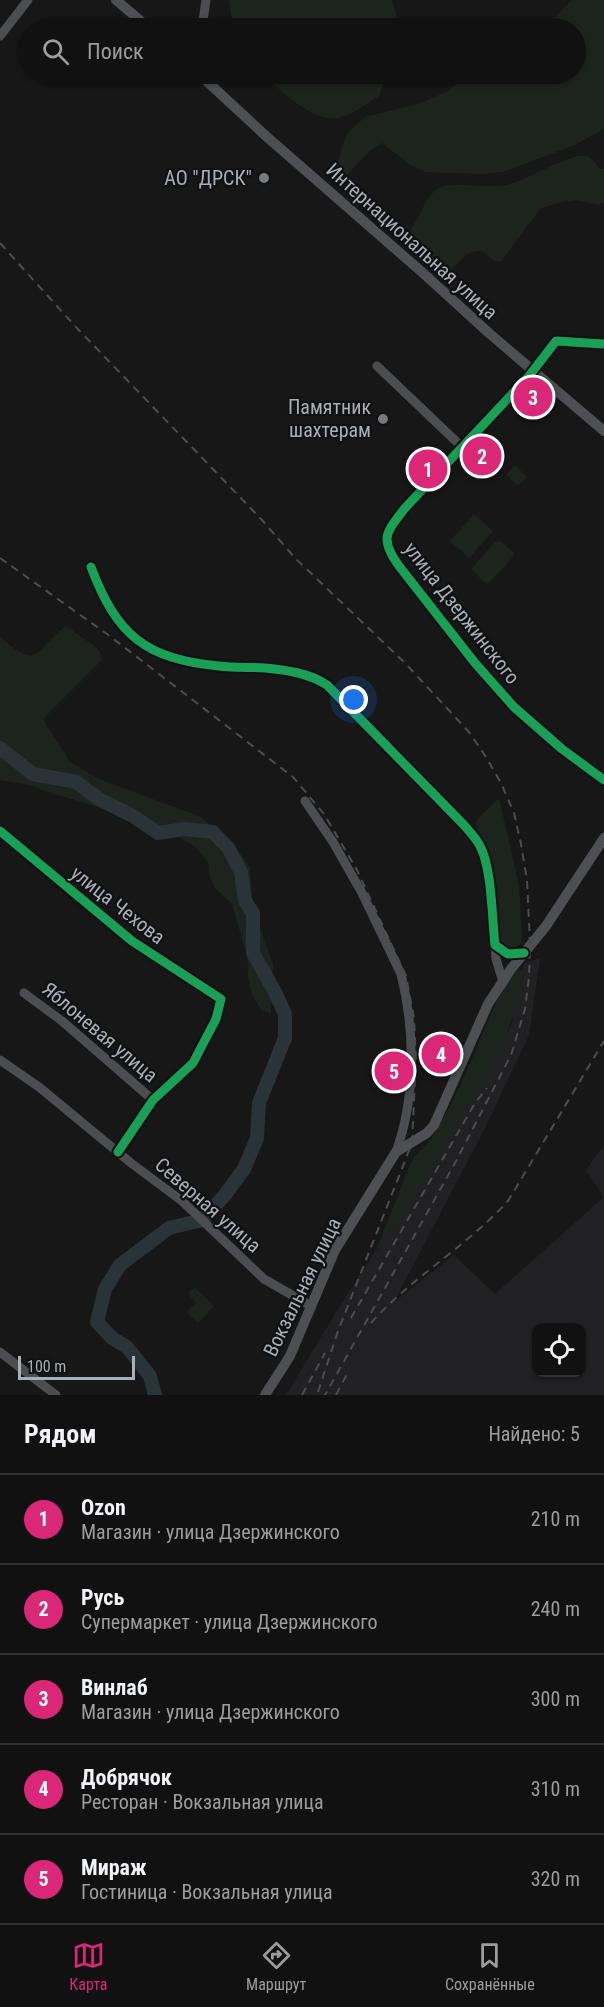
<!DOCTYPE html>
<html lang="ru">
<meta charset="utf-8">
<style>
:root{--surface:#111;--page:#1e1f1f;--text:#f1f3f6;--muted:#9c9d9f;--line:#303131;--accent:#db2777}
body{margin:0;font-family:"Roboto Condensed",sans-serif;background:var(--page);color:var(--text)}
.controls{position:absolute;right:18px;bottom:18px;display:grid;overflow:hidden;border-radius:12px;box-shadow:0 2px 4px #0004}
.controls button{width:54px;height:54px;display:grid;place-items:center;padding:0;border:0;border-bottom:2px solid var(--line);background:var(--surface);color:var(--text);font:30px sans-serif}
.scale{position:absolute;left:18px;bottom:15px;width:117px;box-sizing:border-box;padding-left:6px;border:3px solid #a8afb7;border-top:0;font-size:16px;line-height:21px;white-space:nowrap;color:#a8afb7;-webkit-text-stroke:4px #111113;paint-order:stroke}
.you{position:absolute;left:354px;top:700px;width:21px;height:21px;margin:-15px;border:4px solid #fff;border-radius:50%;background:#1a73e8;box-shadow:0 0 0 9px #1a73e833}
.badge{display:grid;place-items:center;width:39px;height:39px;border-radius:50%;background:var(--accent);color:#fff;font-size:20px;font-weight:700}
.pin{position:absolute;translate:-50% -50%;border:3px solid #fff;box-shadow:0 2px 6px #0006}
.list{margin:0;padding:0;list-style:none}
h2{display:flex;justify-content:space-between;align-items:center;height:78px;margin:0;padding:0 24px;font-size:26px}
h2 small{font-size:20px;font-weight:400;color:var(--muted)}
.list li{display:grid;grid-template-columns:39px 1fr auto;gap:18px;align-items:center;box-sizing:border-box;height:90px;padding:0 24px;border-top:2px solid var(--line)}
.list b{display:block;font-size:22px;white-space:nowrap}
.list p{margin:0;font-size:20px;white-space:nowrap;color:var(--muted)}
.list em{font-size:20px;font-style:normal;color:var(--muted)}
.icon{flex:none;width:33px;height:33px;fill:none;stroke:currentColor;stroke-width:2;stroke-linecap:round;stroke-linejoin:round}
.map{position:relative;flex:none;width:604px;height:1395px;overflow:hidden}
.search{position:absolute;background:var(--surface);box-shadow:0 2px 4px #0004;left:18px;right:18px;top:18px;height:66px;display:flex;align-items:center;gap:15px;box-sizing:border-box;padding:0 21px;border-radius:33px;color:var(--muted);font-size:22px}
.sheet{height:528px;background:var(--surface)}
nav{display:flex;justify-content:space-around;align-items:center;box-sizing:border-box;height:84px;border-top:2px solid var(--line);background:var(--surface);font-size:16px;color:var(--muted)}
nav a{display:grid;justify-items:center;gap:3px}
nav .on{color:var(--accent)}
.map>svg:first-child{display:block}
.built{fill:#212123;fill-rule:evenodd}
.green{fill:#1d241d}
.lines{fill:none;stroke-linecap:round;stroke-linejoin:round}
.river{stroke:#2a3438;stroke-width:14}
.minor{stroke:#4b4d50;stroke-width:9}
.major{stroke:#4d4f52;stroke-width:10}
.rail{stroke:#4b4d4e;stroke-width:2;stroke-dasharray:8 6;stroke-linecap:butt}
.cycleway-casing{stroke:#111113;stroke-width:13}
.cycleway{stroke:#1a9f57;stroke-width:9}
.poi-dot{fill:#757a7f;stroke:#111113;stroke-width:2}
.labels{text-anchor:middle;stroke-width:4.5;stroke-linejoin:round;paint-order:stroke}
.poi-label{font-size:20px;fill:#a8afb7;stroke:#111113;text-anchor:end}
.street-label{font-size:20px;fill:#a8afb7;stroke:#111113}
</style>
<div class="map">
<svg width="604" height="1395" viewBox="0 0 604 1395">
<rect width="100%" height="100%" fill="#171717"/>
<path class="built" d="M540 958 529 1035 485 1128 394 1302 454 1255 495 1294 604 1197 586 1170 604 1145V1395H286L340 1306 449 1137 512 1023 524 963ZM536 1328H582V1372H536Z"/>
<g class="green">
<polygon points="229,0 392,0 396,14 396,28 233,28"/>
<path d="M572 0H604V129L602 130 575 145 503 172 481 174 426 172 413 167 382 143C368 149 357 165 346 176L343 179H338L336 173 342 146 348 133 365 117 422 103 447 91 471 74H576V28H539L556 17Z"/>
<path d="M264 74H387L379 96C367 103 355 113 342 117 317 126 280 91 264 74Z"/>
<path d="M578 156H589L600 169H604V203L599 205 577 200 561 202 540 209 501 261H494L483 251C468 249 460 261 451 271L443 272 437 266 438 257 418 259 404 245C406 235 414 225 419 216 423 207 428 196 437 189 449 180 491 190 510 184 533 177 554 162 578 156Z"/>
<polygon points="515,465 527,477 518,486 506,475"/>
<polygon points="474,514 493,531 469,558 450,541"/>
<polygon points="501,541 514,553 513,557 489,583 486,584 471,569 495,542"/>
<path d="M66 626 97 648 102 656 101 661 43 719 70 762 99 779 201 817 233 844 250 867 253 908 273 964 271 1013 261 1010 252 995 248 977 247 956 232 904 215 888 210 878 208 862 193 845 179 837 139 828 121 816 89 804 44 791 31 785 0 780V637C41 673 33 650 66 626Z"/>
<polygon points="498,799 500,802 519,885 522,937 521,944 514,948 506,947 495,935 488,875 476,824 478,818"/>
<path d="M517 970 522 971V976L515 1012 496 1060 413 1197 378 1250 377 1248 411 1162C417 1151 428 1145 434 1134 445 1116 455 1096 464 1077 481 1042 492 1000 517 970Z"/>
<polygon points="194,1287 214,1306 198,1323 187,1312 196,1303 188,1294"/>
</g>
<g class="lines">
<polyline class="river" points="0,748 33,774 76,782 99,799 133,816 158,833 185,829 213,832 229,849 241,872 245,901 253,913 253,953 275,992 285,1014 285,1038 259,1103 257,1138 244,1169 224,1196 202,1220 169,1228 120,1265 105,1289 97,1322 112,1338 127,1347 150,1376 155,1395"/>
<g class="minor">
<polyline points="202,28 206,0"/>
<polyline points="0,36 28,0"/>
<path d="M604 344 556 341 529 376 405 508C386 533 379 538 399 566L475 663 514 707 562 749 604 780"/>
<polyline points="377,366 461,446"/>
<path d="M91 567C117 636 146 659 219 666 234 668 250 667 265 668 286 670 309 673 327 685L463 824C469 831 476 838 480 846 492 868 492 919 495 945L508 954 524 953"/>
<path d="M305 801 333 842 362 893 401 974C415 1030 416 1097 396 1152"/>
<polyline points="0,831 132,941 221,999 216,1019 193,1063 153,1100 118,1152"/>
<polyline points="495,945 496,959 503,982"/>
<polyline points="24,993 62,1021 153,1100"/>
<polyline points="0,1060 39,1087 131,1163 182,1201 264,1279 311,1306"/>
<polyline points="0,1352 56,1395"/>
</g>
<g class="major">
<polyline points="116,0 149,28"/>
<polyline points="199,74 267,137 423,273 490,334 604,431"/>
<polyline points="265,1395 290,1356 335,1250 396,1152 427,1133 434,1125 488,1004 511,969 546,926 604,838"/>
</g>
<g class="rail">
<polyline points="0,243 74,325 262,520 295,558 406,664 469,732 486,757 501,783 514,813 521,844 527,880 530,944 529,977 525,1009 511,1055 455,1163 325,1395"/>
<polyline points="0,558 107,634 293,777 324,814 357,870 406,976 414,1018 416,1058 412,1143 338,1331 317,1395"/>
<polyline points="351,1318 475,1103 487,1088"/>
<path d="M371 1323C412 1277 467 1246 508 1201L604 1041"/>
<polyline points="302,1395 325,1353"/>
<polyline points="336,1395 347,1374"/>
</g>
<g class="cycleway-casing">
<g id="cycleway">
<path d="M604 344 556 341 529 376 405 508C386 533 379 538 399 566L475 663 514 707 562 749 604 780"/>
<path d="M91 567C117 636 146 659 219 666 234 668 250 667 265 668 286 670 309 673 327 685L463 824C469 831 476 838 480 846 492 868 492 919 495 945L508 954 524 953"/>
<polyline points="0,831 132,941 221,999 216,1019 193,1063 153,1100 118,1152"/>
</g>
</g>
<use href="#cycleway" class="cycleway"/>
</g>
<g class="poi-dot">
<circle cx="264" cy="178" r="6"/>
<circle cx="383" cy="419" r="6"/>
</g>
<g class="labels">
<g class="poi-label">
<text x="252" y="185">АО "ДРСК"</text>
<text x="371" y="414">Памятник<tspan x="371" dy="23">шахтерам</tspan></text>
</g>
<g class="street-label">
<text transform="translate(412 241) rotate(42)" y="7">Интернациональная улица</text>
<text transform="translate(462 613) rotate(52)" y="7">улица Дзержинского</text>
<text transform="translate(118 905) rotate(38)" y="7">улица Чехова</text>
<text transform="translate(100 1032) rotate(40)" y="7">Яблоневая улица</text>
<text transform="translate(208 1205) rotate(41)" y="7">Северная улица</text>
<text transform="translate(302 1287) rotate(-64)" y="7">Вокзальная улица</text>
</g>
</g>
</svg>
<div class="controls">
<button><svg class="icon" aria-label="locate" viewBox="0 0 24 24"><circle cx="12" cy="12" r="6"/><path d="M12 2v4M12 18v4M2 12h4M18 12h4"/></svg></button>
</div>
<div class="scale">100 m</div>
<div class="you"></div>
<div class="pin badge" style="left:428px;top:469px">1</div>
<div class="pin badge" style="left:482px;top:456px">2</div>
<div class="pin badge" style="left:533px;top:397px">3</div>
<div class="pin badge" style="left:441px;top:1054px">4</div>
<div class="pin badge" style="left:394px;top:1071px">5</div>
<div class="search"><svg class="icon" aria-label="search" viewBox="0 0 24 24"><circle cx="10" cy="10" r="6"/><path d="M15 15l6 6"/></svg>Поиск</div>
</div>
<section class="sheet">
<h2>Рядом<small>Найдено: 5</small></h2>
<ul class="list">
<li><span class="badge">1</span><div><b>Ozon</b><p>Магазин · улица Дзержинского</p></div><em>210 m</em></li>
<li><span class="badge">2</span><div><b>Русь</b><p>Супермаркет · улица Дзержинского</p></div><em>240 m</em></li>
<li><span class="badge">3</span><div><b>Винлаб</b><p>Магазин · улица Дзержинского</p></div><em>300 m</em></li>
<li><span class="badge">4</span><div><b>Добрячок</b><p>Ресторан · Вокзальная улица</p></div><em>310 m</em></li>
<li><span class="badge">5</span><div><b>Мираж</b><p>Гостиница · Вокзальная улица</p></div><em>320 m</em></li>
</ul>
</section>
<nav>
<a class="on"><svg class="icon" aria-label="map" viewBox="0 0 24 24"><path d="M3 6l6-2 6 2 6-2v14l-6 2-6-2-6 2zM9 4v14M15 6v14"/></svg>Карта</a>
<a><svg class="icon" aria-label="directions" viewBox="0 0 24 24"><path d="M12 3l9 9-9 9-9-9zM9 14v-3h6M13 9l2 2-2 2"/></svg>Маршрут</a>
<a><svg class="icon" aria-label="saved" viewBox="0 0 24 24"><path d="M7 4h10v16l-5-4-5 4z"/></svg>Сохранённые</a>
</nav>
